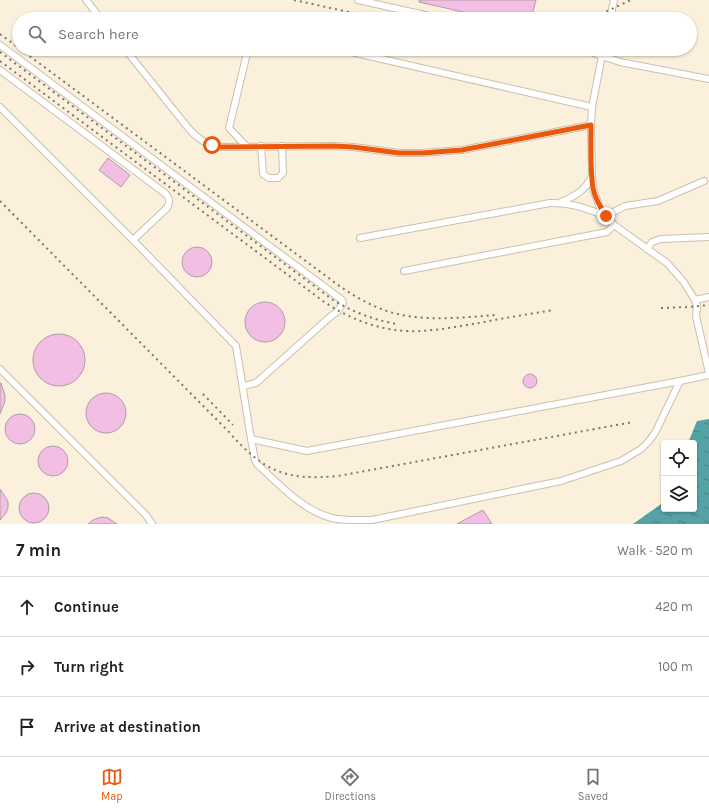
<!DOCTYPE html>
<meta charset="utf-8">
<style>
:root{--surface:#fff;--page:#f6f6f6;--text:#202124;--muted:#757577;--line:#e0e0e0;--accent:#ea580c}
body{margin:0;font-family:Karla,sans-serif;background:var(--page);color:var(--text)}
.controls{position:absolute;right:12px;bottom:12px;display:grid;overflow:hidden;border-radius:4px;box-shadow:0 1px 3px #0004}
.controls button{width:36px;height:36px;display:grid;place-items:center;padding:0;border:0;border-bottom:1px solid var(--line);background:var(--surface);color:var(--text);font:20px sans-serif}
.stop{position:absolute;width:12px;height:12px;margin:-9px;border:3px solid #ea580c;border-radius:50%;background:#fff}
.stop.end{background:#ea580c;border-color:#fff;box-shadow:0 1px 4px #0008}
.list{margin:0;padding:0;list-style:none}
h2{display:flex;justify-content:space-between;align-items:center;height:52px;margin:0;padding:0 16px;font-size:17px}
h2 small{font-size:13px;font-weight:400;color:var(--muted)}
.list li{display:grid;grid-template-columns:26px 1fr auto;gap:12px;align-items:center;box-sizing:border-box;height:60px;padding:0 16px;border-top:1px solid var(--line)}
.list b{display:block;font-size:15px;white-space:nowrap}
.list em{font-size:13px;font-style:normal;color:var(--muted)}
.icon{flex:none;width:22px;height:22px;fill:none;stroke:currentColor;stroke-width:2;stroke-linecap:round;stroke-linejoin:round}
.map{position:relative;flex:none;width:709px;height:524px;overflow:hidden}
.search{position:absolute;background:var(--surface);box-shadow:0 1px 3px #0004;left:12px;right:12px;top:12px;height:44px;display:flex;align-items:center;gap:10px;box-sizing:border-box;padding:0 14px;border-radius:22px;color:var(--muted);font-size:15px}
.sheet{height:232px;background:var(--surface)}
nav{display:flex;justify-content:space-around;align-items:center;box-sizing:border-box;height:56px;border-top:1px solid var(--line);background:var(--surface);font-size:11px;color:var(--muted)}
nav a{display:grid;justify-items:center;gap:2px}
nav .on{color:var(--accent)}
.map>svg:first-child{display:block}
.water{fill:url(#water-ripples)}
.building{fill:#f2bee3;stroke:#b09caa}
.lines{fill:none;stroke-linecap:round;stroke-linejoin:round}
.minor-casing{stroke:#cbc0ad;stroke-width:8}
.minor{stroke:#fff;stroke-width:6}
.rail{stroke:#7d7769;stroke-width:2;stroke-dasharray:2 4;stroke-linecap:butt}
.route{stroke:#ea580c;stroke-width:5}
</style>
<div class="map">
<svg width="709" height="524" viewBox="0 0 709 524">
<defs>
<pattern id="water-ripples" width="26" height="14" patternUnits="userSpaceOnUse"><rect width="26" height="14" fill="#55a2a5"/><path d="M2 4q2-2 4 0t4 0M15 11q2-2 4 0t4 0" fill="none" stroke="#458284"/></pattern>
</defs>
<rect width="100%" height="100%" fill="#fbf0db"/>
<polygon class="water" points="709,419 709,524 633,524 664,502 664,509 694,509 694,443 688,443 697,421"/>
<g class="building">
<polygon points="419,0 536,0 531,19 494,19 419,2"/>
<polygon points="108,158 130,175 121,187 99,170"/>
<circle cx="197" cy="262" r="15"/>
<circle cx="265" cy="322" r="20"/>
<circle cx="59" cy="360" r="26"/>
<circle cx="530" cy="381" r="7"/>
<polygon points="0,383 1,383 5,396 5,401 0,414"/>
<circle cx="106" cy="413" r="20"/>
<circle cx="20" cy="429" r="15"/>
<circle cx="53" cy="461" r="15"/>
<polygon points="0,489 6,498 8,502 8,508 6,513 0,520"/>
<circle cx="34" cy="508" r="15"/>
<polygon points="483,510 492,524 457,524"/>
<polygon points="103,517 108,518 117,524 88,524 93,520 98,518"/>
</g>
<g class="lines">
<g class="minor-casing">
<g id="minor">
<polyline points="86,0 101,19"/>
<polyline points="358,0 443,19"/>
<polyline points="610,19 614,0"/>
<polyline points="0,45 342,300 343,303 337,312 331,316 256,383 243,386"/>
<path d="M125 49 189 129C199 140 206 144 221 147L334 146 353 147 399 153H421L462 150 591 125"/>
<polyline points="338,49 592,107"/>
<polyline points="577,49 591,52 602,56 604,49"/>
<path d="M0 70 166 194C170 199 170 202 167 208L133 240"/>
<polyline points="709,79 620,62 602,56 592,107 591,125 592,176 593,188 596,197 600,208 606,216 614,225 667,263 683,281 695,300 697,306 696,316 709,373"/>
<polyline points="0,107 133,240 236,346 251,439 307,451 680,381"/>
<polyline points="246,146 229,128 248,49"/>
<polyline points="261,146 263,174 269,178 278,178 283,173 282,146"/>
<path d="M561 202C575 196 585 191 592 176"/>
<path d="M360 238 550 203C570 202 587 209 606 216L625 206 658 201 704 181"/>
<polyline points="647,249 652,242 661,239 709,237"/>
<polyline points="404,271 607,232 614,225"/>
<polyline points="695,300 709,297"/>
<polyline points="0,369 146,515 152,524"/>
<path d="M251 439 255 460 257 464C278 483 303 511 332 518 345 521 359 520 372 520L561 481 621 461 641 449 649 441 655 433 680 381 709 375"/>
</g>
</g>
<use href="#minor" class="minor"/>
<g class="rail">
<polyline points="294,0 381,19"/>
<polyline points="590,19 631,0"/>
<polyline points="0,34 19,48"/>
<path d="M20 49 330 279C343 289 357 298 372 305 411 324 455 318 496 315"/>
<path d="M0 52 333 300C353 312 374 320 397 324"/>
<path d="M0 61 323 301C352 321 386 333 421 331 440 330 460 326 479 323 504 318 529 314 554 310"/>
<path d="M0 201 228 431C263 471 285 481 338 476L633 422"/>
<polyline points="661,308 689,307 709,305"/>
<polyline points="203,394 233,425"/>
</g>
</g>
<g class="lines">
<path class="route" d="M212 145 221 147 334 146 353 147 399 153H422L462 150 591 125C591 145 590 169 593 188 595 198 600 207 606 216"/>
</g>
</svg>
<div class="controls">
<button><svg class="icon" aria-label="locate" viewBox="0 0 24 24"><circle cx="12" cy="12" r="6"/><path d="M12 2v4M12 18v4M2 12h4M18 12h4"/></svg></button>
<button><svg class="icon" aria-label="layers" viewBox="0 0 24 24"><path d="M12 4l9 5-9 5-9-5zM3 14l9 5 9-5"/></svg></button>
</div>
<div class="stop" style="left:212px;top:145px"></div>
<div class="stop end" style="left:606px;top:216px"></div>
<div class="search"><svg class="icon" aria-label="search" viewBox="0 0 24 24"><circle cx="10" cy="10" r="6"/><path d="M15 15l6 6"/></svg>Search here</div>
</div>
<section class="sheet">
<h2>7 min<small>Walk · 520 m</small></h2>
<ul class="list">
<li><svg class="icon" aria-label="ahead" viewBox="0 0 24 24"><path d="M12 20V5M6 11l6-6 6 6"/></svg><div><b>Continue</b></div><em>420 m</em></li>
<li><svg class="icon" aria-label="right" viewBox="0 0 24 24"><path d="M7 20v-9h11M14 6l5 5-5 5"/></svg><div><b>Turn right</b></div><em>100 m</em></li>
<li><svg class="icon" aria-label="arrive" viewBox="0 0 24 24"><path d="M6 21V4h12l-3 4 3 4H6"/></svg><div><b>Arrive at destination</b></div></li>
</ul>
</section>
<nav>
<a class="on"><svg class="icon" aria-label="map" viewBox="0 0 24 24"><path d="M3 6l6-2 6 2 6-2v14l-6 2-6-2-6 2zM9 4v14M15 6v14"/></svg>Map</a>
<a><svg class="icon" aria-label="directions" viewBox="0 0 24 24"><path d="M12 3l9 9-9 9-9-9zM9 14v-3h6M13 9l2 2-2 2"/></svg>Directions</a>
<a><svg class="icon" aria-label="saved" viewBox="0 0 24 24"><path d="M7 4h10v16l-5-4-5 4z"/></svg>Saved</a>
</nav>
